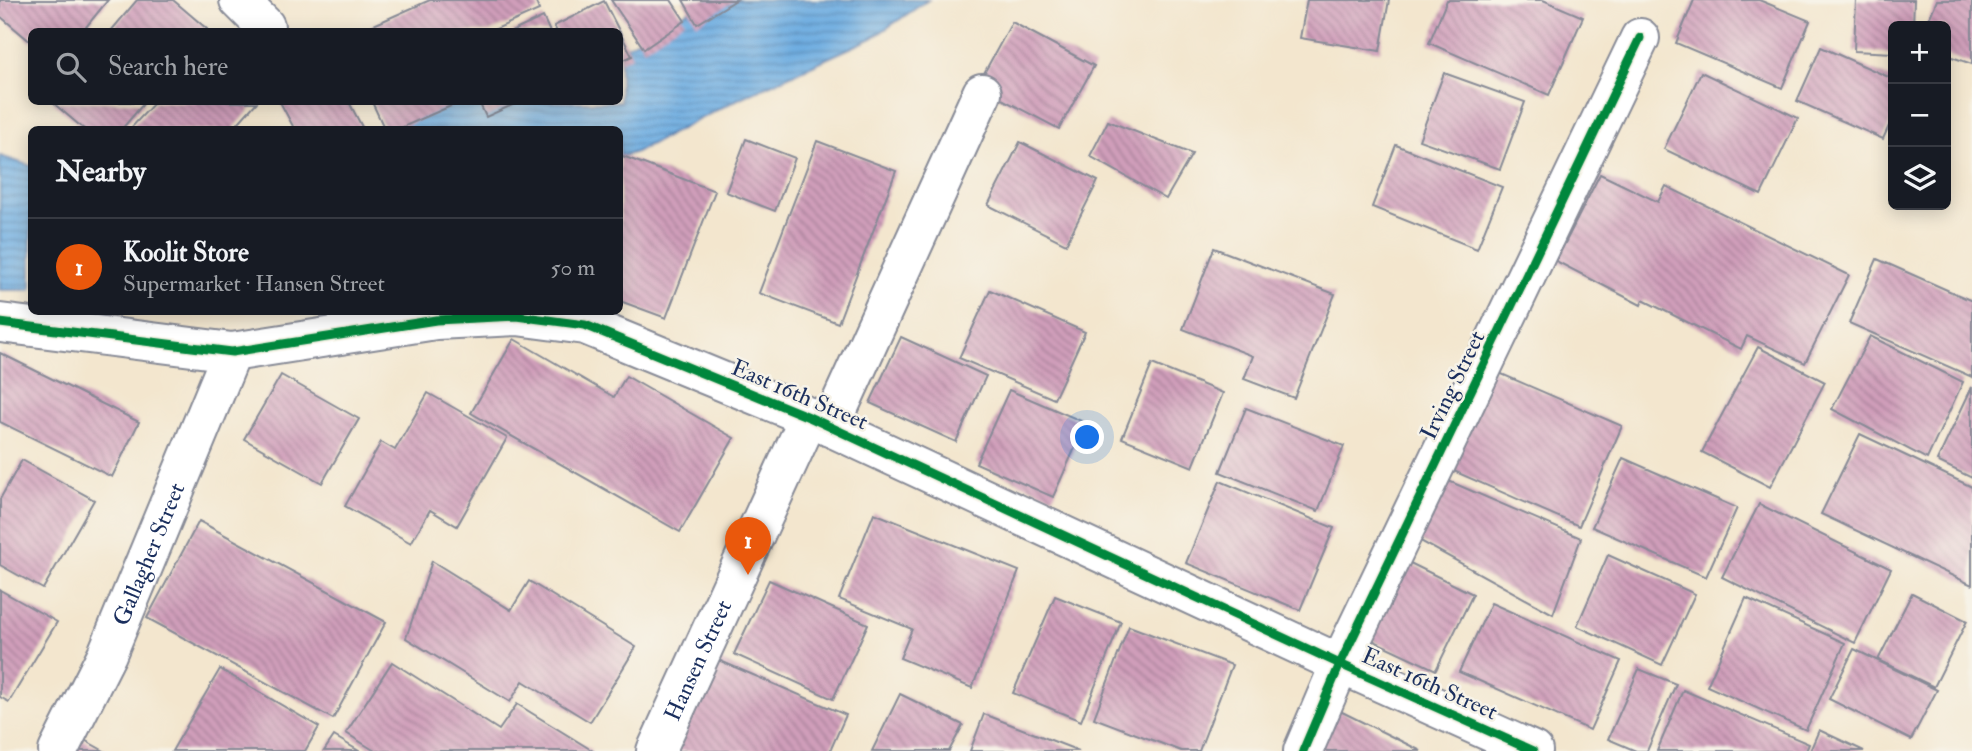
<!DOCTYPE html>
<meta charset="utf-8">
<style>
:root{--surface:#171b24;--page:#242831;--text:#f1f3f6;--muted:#9ea1a6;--line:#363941;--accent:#ea580c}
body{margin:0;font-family:"IM FELL Double Pica",serif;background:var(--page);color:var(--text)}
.controls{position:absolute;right:21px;top:21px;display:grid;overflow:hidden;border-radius:10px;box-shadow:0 4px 18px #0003}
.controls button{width:63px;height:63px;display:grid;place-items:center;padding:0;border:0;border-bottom:2px solid var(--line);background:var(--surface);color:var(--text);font:35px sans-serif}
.you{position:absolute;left:1088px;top:438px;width:24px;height:24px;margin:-18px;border:5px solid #fff;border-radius:50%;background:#1a73e8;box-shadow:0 0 0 10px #1a73e833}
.badge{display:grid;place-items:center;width:46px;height:46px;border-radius:50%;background:var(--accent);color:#fff;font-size:23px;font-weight:700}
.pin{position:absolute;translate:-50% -58px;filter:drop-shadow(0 2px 4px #0008)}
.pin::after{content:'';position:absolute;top:37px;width:24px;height:21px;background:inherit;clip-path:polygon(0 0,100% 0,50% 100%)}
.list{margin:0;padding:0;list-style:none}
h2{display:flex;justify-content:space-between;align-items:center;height:91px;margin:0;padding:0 28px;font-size:30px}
h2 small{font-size:23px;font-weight:400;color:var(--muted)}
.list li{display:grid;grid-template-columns:46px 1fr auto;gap:21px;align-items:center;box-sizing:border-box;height:98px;padding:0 28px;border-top:2px solid var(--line)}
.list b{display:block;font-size:26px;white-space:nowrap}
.list p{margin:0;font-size:23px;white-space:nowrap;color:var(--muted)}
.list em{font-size:23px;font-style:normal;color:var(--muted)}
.icon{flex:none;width:38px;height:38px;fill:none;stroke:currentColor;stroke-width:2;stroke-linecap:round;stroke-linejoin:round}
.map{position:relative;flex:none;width:1972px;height:751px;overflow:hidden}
.search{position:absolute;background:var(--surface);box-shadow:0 4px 18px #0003;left:28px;top:28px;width:595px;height:77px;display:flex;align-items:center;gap:18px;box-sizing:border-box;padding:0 24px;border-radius:10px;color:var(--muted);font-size:26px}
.panel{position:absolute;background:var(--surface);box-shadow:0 4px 18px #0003;left:28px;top:126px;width:595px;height:189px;border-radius:10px}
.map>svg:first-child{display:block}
.water{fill:url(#water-rules);stroke:#446ea0;stroke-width:2}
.building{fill:url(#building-back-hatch)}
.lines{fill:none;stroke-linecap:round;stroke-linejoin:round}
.minor-casing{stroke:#878a96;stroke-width:42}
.minor{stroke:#fff;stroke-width:38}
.cycleway-casing{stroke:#f7f3e8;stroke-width:13}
.cycleway{stroke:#00873e;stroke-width:9}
.labels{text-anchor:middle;stroke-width:5;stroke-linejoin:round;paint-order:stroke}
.street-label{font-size:23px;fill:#1b2f5e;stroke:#f7f3e8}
</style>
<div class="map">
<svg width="1972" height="751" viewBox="0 0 1972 751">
<defs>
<pattern id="water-rules" width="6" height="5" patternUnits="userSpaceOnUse" patternTransform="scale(1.75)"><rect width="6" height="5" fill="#6eade1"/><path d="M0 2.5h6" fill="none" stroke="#5a8dba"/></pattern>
<pattern id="building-back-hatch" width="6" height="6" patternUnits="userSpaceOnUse" patternTransform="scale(1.75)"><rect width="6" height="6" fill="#d09eba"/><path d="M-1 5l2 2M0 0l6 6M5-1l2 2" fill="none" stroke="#a8819a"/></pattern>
</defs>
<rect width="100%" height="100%" fill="#f7f3e8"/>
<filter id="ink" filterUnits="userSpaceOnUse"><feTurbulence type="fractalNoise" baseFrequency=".0143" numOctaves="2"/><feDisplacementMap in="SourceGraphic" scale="14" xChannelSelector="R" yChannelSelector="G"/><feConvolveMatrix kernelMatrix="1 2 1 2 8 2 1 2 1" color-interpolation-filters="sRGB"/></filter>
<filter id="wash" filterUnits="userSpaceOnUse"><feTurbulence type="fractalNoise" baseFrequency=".00686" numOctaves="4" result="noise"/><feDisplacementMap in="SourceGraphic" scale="28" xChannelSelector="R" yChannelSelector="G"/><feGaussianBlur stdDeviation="1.57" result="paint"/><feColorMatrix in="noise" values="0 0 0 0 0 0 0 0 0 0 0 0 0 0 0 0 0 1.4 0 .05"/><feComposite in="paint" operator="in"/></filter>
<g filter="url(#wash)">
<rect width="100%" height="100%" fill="#f3e6ce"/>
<g class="water">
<polygon points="708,0 928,0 872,38 742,97 636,152 620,157 620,130 377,130 462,102 620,102 620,50"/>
<polygon points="0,156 31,166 31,290 0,290"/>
</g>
<g id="blocks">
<g class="building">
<polygon points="0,0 108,0 82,32 32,32 32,43 0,16"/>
<polygon points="137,0 173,0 207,29 205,32 110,32"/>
<polygon points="430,0 535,0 539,10 489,32 358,32"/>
<polygon points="611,0 671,0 685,21 644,49"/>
<polygon points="683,0 736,0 697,24"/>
<polygon points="1307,0 1389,0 1380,51 1300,38"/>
<polygon points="1447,0 1543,0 1583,17 1549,95 1429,43"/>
<polygon points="1694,0 1759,0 1810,21 1782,88 1676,43"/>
<polygon points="1856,0 1914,0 1913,26 1893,26 1893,53 1854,51"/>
<polygon points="1937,0 1972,0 1972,64 1946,55 1946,26 1926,26"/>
<polygon points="604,1 632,56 620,62 620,32 557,32 554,26"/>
<polygon points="543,17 550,32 511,32"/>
<polygon points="1012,22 1094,66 1059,129 977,86"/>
<polygon points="1821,47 1893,79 1893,117 1883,139 1797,101"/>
<polygon points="1701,72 1798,118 1761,195 1664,149"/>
<polygon points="1444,73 1525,102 1500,169 1419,140"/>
<polygon points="52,102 145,102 121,130 85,130"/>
<polygon points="155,102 257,102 232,130 129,130"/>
<polygon points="280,102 349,102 362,127 357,130 295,130"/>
<polygon points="372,102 460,102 396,130 385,130"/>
<polygon points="479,102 519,102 486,117"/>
<polygon points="1108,121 1192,154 1166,199 1090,156"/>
<polygon points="746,139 795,158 775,211 726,192"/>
<polygon points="817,141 896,171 838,323 759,293"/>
<polygon points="1020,142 1098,181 1066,244 988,205"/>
<polygon points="1396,145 1502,187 1477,249 1372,207"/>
<polygon points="620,155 715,191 666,318 620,301"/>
<polygon points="1600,174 1658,202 1666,186 1849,275 1805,363 1747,336 1741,349 1643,300 1641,305 1556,261"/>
<polygon points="1214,248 1335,294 1294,398 1244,379 1253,356 1183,329"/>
<polygon points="1877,259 1972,301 1972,377 1849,323"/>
<polygon points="990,290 1085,332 1054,399 959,358"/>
<polygon points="1870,336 1963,382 1927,459 1832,409"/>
<polygon points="901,337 986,376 956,442 870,403"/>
<polygon points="514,339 614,397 626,376 734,438 680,532 471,413"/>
<polygon points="1758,347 1825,382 1770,487 1702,452"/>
<polygon points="0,353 139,422 112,477 0,422"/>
<polygon points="1152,364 1223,393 1193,467 1122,438"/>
<polygon points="1483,366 1622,426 1579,526 1440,465"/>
<polygon points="281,375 359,419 322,483 244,439"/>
<polygon points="1972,387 1972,478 1937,461"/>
<polygon points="1009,390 1086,423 1053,497 976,463"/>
<polygon points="428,393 507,438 457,526 430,510 411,543 345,506 381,442 395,450"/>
<polygon points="1246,408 1344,446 1318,511 1220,472"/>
<polygon points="1860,434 1972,487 1972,585 1821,514"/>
<polygon points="1623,458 1737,508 1706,577 1592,527"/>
<polygon points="22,460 94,500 43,589 0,565 0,499"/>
<polygon points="1437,476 1581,538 1553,614 1415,538"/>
<polygon points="1220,481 1334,528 1300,610 1186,563"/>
<polygon points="1759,504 1891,569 1855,643 1722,577"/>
<polygon points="874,513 1019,571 972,688 900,658 912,629 839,599"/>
<polygon points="199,521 386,622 333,719 147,618"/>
<polygon points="1608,555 1695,594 1662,665 1577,626"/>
<polygon points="1402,559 1473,594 1436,670 1372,640"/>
<polygon points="432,561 511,610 529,581 636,647 590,722 523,681 510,702 406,638"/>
<polygon points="769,580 868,624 833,699 734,654"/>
<polygon points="0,590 57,622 9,702 0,697"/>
<polygon points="1912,593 1967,621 1934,687 1878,660"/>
<polygon points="1055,596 1121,622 1081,721 1013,693"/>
<polygon points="1746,598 1845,643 1806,730 1707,686"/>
<polygon points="1491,603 1621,661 1590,730 1459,672"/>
<polygon points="1129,626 1232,665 1199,751 1181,751 1094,718"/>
<polygon points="1854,649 1937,690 1911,740 1829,699"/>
<polygon points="709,656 846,715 830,751 667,751"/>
<polygon points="392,662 499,730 517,704 593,751 375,751 346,733"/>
<polygon points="220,669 319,727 305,751 172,751"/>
<polygon points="1639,669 1676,684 1647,751 1636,751 1608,739"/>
<polygon points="1683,690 1809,744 1806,751 1657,751"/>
<polygon points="900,694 963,725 949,751 872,751"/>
<polygon points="1336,709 1421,751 1315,751"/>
<polygon points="984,714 1079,751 970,751"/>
<polygon points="1819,730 1864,751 1810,751"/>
<polygon points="334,736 359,751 324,751"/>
<polygon points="79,737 104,751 71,751"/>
</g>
</g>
</g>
<g filter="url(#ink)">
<use href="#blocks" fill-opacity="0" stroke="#878a96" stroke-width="2"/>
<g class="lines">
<g class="minor-casing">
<g id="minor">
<polyline points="239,0 265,26"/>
<polyline points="0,323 232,352 436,320 517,316 585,325 809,417 1340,664 1533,751"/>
<polyline points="830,427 982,93"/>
<path id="s1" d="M58 751 107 654 232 352"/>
<path id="s2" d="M656 751 809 417"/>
<polyline points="1303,751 1340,664 1640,38"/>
</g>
</g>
<use href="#minor" class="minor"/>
<g class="cycleway-casing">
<g id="cycleway">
<polyline points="0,323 232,352 436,320 517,316 585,325 809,417 1340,664 1533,751"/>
<polyline points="1303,751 1340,664 1640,38"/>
</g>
</g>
<use href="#cycleway" class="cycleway"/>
</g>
</g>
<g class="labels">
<g class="street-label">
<text transform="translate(1452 385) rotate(-64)" y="8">Irving Street</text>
<text transform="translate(800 394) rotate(23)" y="8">East 16th Street</text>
<text dy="8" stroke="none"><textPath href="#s1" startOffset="217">Gallagher Street</textPath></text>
<text dy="8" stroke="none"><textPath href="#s2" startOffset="100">Hansen Street</textPath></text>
<text transform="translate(1430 683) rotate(24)" y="8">East 16th Street</text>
</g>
</g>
</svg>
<div class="controls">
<button>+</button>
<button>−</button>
<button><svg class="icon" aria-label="layers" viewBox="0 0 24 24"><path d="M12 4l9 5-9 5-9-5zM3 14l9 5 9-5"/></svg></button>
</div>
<div class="you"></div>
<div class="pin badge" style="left:748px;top:575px">1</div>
<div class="search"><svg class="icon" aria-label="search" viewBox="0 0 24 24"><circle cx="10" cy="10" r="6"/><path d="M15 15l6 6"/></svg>Search here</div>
<section class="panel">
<h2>Nearby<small></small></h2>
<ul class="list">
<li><span class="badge">1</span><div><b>Koolit Store</b><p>Supermarket · Hansen Street</p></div><em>50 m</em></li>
</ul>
</section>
</div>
